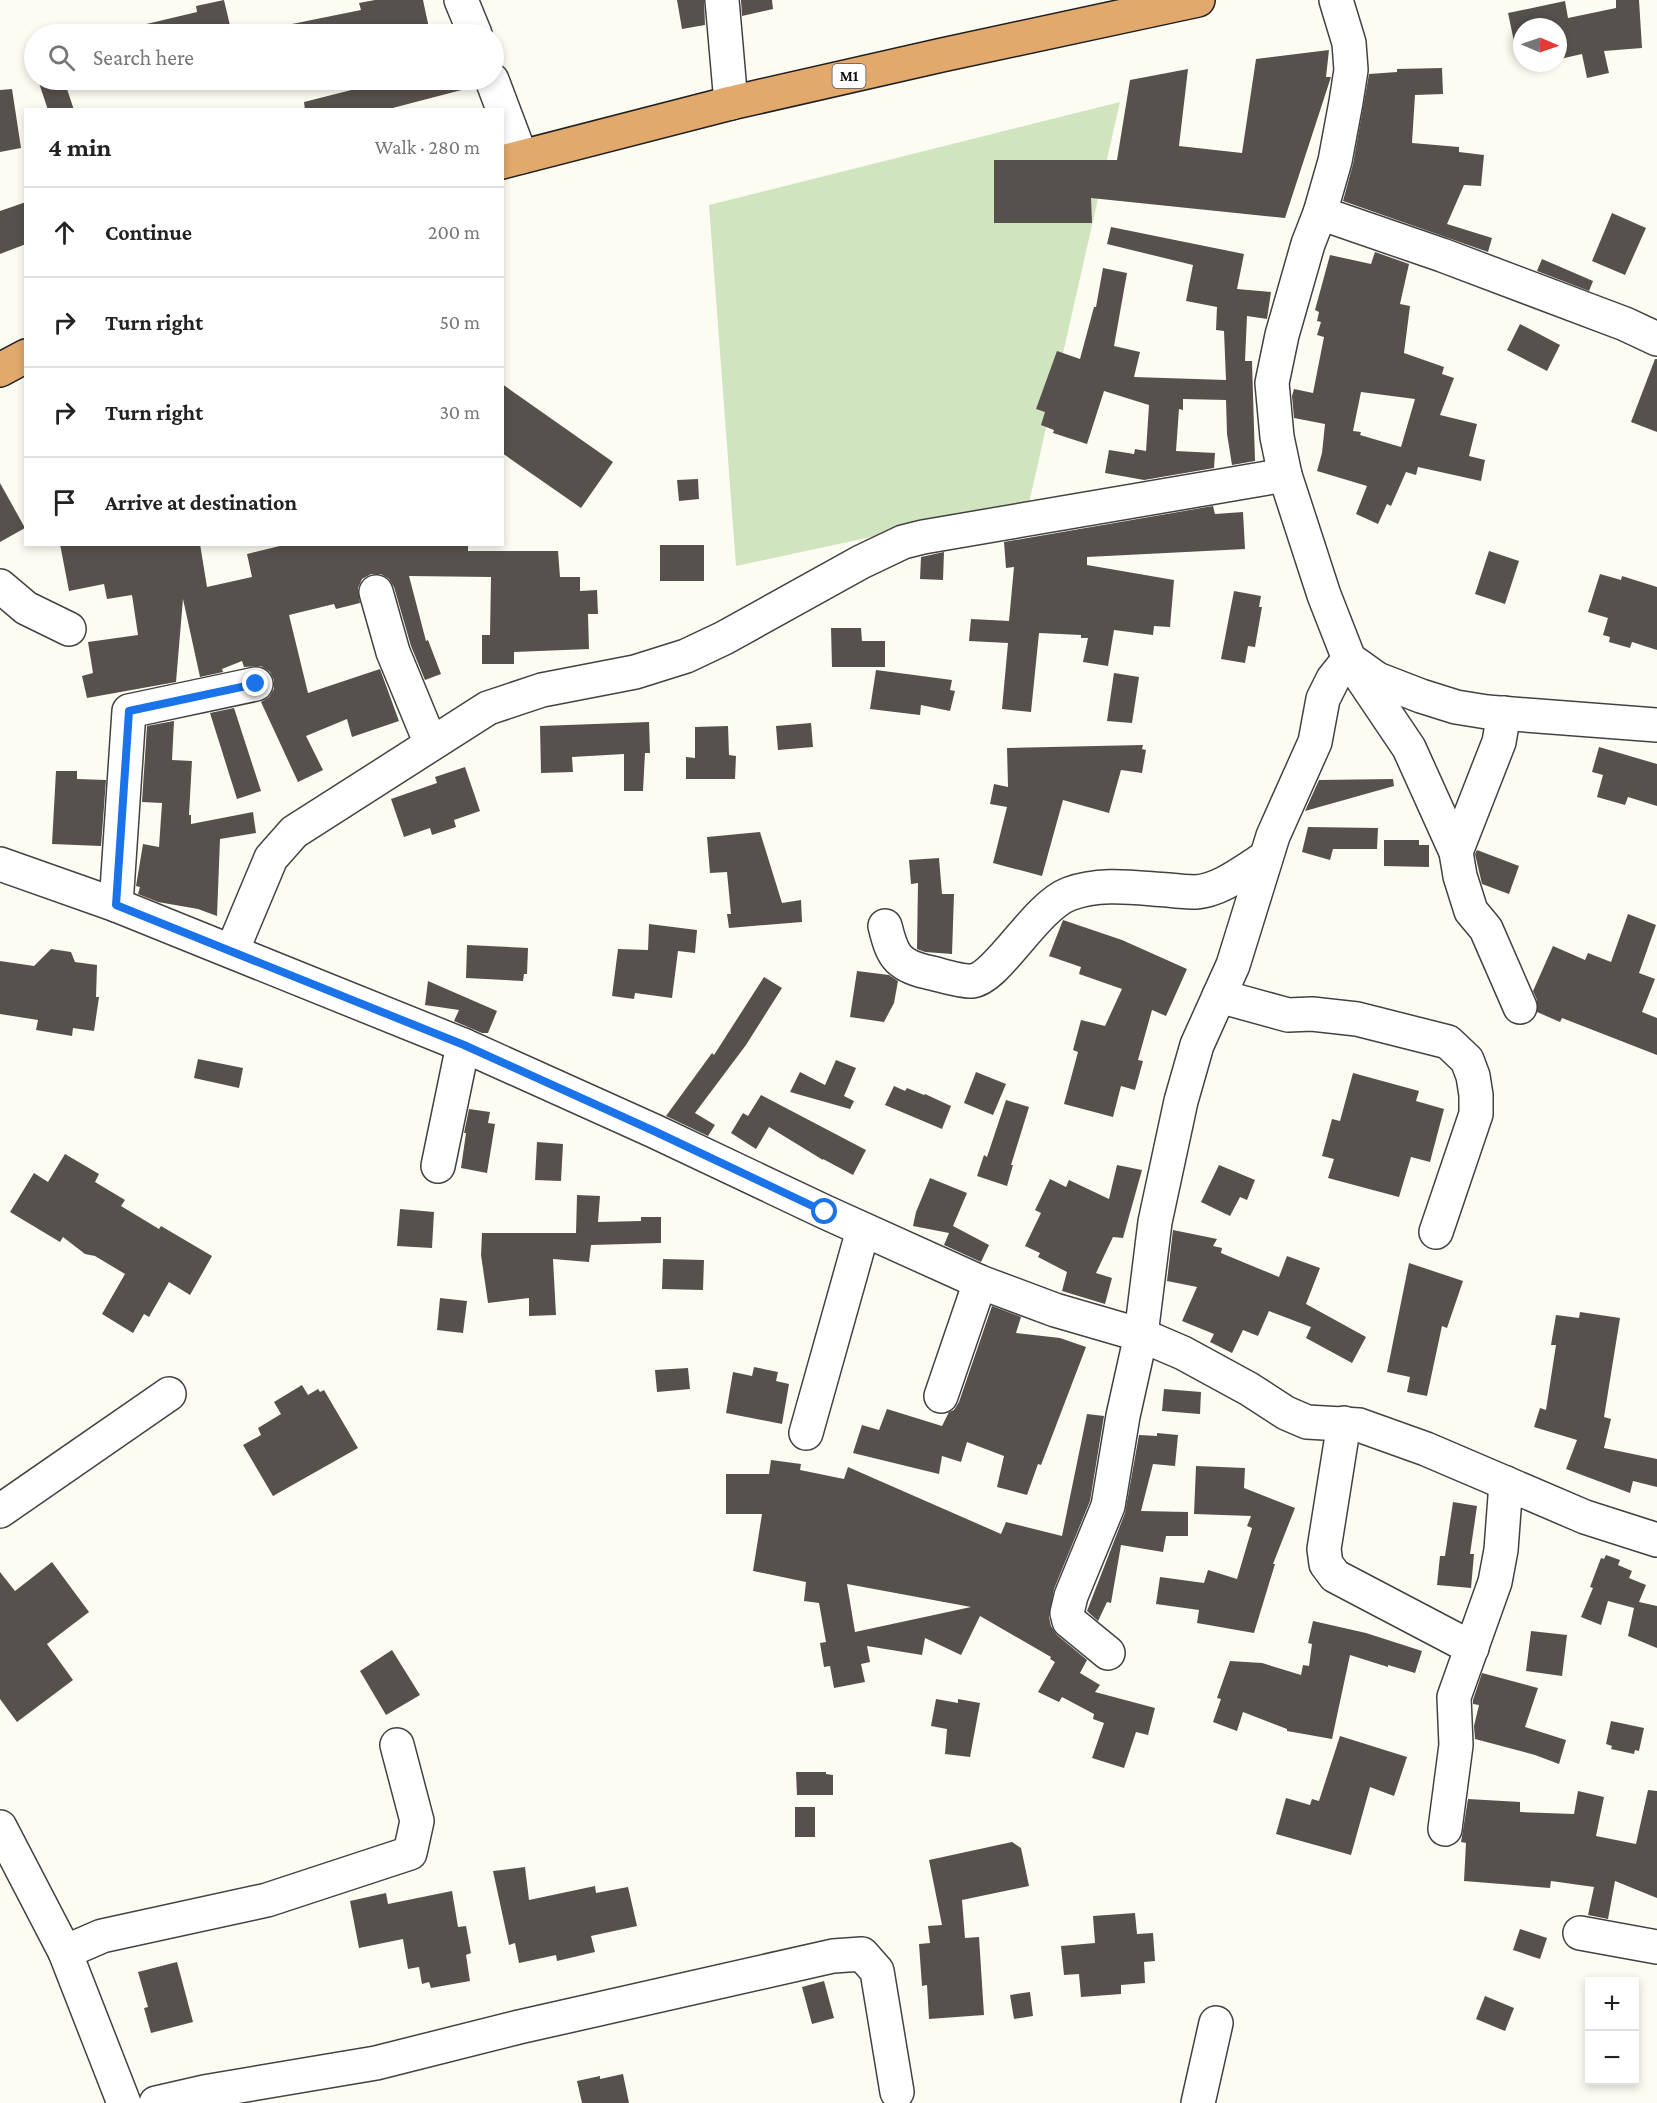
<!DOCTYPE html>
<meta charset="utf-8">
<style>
:root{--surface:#fff;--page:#f6f6f6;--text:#222;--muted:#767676;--line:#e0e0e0}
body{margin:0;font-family:"Crimson Pro",serif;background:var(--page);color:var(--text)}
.controls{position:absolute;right:18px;bottom:18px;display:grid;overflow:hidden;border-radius:0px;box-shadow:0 3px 9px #0003}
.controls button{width:54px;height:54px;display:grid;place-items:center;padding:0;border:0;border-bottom:2px solid var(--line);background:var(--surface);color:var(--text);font:30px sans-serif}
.compass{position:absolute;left:1513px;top:18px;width:54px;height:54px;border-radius:50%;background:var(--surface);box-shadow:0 3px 9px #0003;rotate:92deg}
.stop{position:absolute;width:18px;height:18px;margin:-14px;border:4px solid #1a73e8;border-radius:50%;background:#fff}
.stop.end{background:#1a73e8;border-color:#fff;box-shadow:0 2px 6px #0008}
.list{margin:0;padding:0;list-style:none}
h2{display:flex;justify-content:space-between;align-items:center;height:78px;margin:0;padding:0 24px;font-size:26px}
h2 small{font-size:20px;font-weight:400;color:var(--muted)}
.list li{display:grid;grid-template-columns:39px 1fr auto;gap:18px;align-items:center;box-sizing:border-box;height:90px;padding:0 24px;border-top:2px solid var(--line)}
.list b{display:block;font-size:22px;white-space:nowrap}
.list em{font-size:20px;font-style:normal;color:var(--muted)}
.icon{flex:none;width:33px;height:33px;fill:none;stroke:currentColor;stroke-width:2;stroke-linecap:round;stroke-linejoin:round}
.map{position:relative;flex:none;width:1657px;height:2103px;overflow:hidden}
.search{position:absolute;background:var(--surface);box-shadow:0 3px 9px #0003;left:24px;top:24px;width:480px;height:66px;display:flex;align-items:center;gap:15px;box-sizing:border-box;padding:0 21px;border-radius:33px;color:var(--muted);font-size:22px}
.panel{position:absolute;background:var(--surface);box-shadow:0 3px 9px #0003;left:24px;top:108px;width:480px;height:438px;border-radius:0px}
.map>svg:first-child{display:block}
.green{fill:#d1e4c0}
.building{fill:#57514d;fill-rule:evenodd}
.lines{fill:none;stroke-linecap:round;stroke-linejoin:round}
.minor-casing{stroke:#424242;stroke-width:36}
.highway-casing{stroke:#202020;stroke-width:36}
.minor{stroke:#fff;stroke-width:33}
.highway{stroke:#e2a96d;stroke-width:33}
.route{stroke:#1a73e8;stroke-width:8}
.labels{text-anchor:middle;stroke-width:6;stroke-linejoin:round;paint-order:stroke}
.shield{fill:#fff;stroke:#575757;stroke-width:1.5}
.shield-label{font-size:15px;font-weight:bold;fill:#0f0f0f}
</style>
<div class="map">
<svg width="1657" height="2103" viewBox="0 0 1657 2103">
<rect width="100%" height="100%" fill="#fdfcf3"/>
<polygon class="green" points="1120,102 1029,503 736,566 709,205"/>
<g class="building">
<polygon points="224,0 232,34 139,34 138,26 197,12 196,6"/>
<polygon points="375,0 423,0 429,28 396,34 366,34 365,29 339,34 288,34 287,25 361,10 359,3"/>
<polygon points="677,0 704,0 705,25 682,29"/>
<polygon points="741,0 772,0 773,9 742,16"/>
<polygon points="1616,0 1639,0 1642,48 1604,51 1609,73 1587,78 1582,54 1560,59 1558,27 1522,27 1522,49 1516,51 1508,13 1565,1 1568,18 1616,8"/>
<polygon points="1329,50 1326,77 1331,77 1285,218 1091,198 1092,223 994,223 994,160 1117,160 1130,80 1188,69 1179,146 1242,153 1256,59"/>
<polygon points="1442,68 1443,94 1415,95 1412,143 1459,147 1459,152 1484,155 1481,186 1464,185 1447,224 1492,238 1488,252 1343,201 1353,164 1369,74 1397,72 1397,69"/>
<polygon points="38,80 64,80 74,110 48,110"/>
<polygon points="378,80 473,80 473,87 385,110 305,110 304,102 379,83"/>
<polygon points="12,89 21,148 0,152 0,90"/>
<polygon points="26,202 26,244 0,254 0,211"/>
<polygon points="1612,213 1646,228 1625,275 1592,261"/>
<polygon points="1111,227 1244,254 1237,289 1271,292 1267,319 1247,316 1245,361 1252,361 1255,461 1232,465 1227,434 1226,400 1183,399 1183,410 1179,409 1176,451 1215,453 1214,468 1144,480 1105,473 1109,450 1134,454 1135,449 1146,451 1149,405 1104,391 1087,444 1053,433 1054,430 1041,425 1045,412 1036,409 1057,351 1080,359 1094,307 1096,307 1103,268 1127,273 1114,346 1140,352 1134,377 1226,380 1224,331 1216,330 1217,307 1186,301 1193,265 1107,244"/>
<path d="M1375 252 1409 264 1400 304 1410 306 1404 353 1444 367 1442 374 1454 378 1440 415 1477 424 1469 456 1485 460 1481 481 1418 467 1416 475 1406 472 1391 506 1387 504 1378 524 1356 514 1367 486 1317 471 1322 453 1325 424 1294 418 1292 396 1294 389 1313 393 1324 337 1317 335 1321 322 1317 321 1319 312 1315 310 1330 255 1371 264ZM1361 392 1415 399 1401 447 1360 435 1361 432 1353 431Z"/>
<polygon points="1542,259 1593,281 1589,291 1537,271"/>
<polygon points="1520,324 1560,345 1547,371 1507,350"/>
<polygon points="1655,359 1657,359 1657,432 1631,422"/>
<polygon points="502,384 613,462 581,508 502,453"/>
<polygon points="698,479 699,499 679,501 677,480"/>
<polygon points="0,483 25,528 0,542"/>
<polygon points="1213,506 1215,514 1243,512 1245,549 1087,557 1087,565 1174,580 1170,627 1154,626 1153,635 1114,630 1108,666 1083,662 1088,638 1081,638 1081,635 1039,633 1031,712 1002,709 1008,643 969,641 971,619 1009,621 1014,567 1006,568 1004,542"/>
<polygon points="60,544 200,544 207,587 252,577 247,554 288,544 468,544 468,551 558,551 560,577 580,577 580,591 597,590 598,614 588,614 589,649 514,652 514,664 482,664 482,635 490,635 491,577 409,576 426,641 428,640 441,674 425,680 411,646 394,587 389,579 381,574 371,574 362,579 358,588 360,603 336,609 334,604 289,615 308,693 380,669 399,721 352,737 347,719 306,736 323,770 298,782 261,702 269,697 274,689 274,680 270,672 261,666 244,667 242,661 222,669 223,672 200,677 183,599 176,682 87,698 82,676 93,673 88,642 138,635 132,595 107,599 104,584 69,591"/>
<rect x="660" y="545" width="44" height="36"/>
<polygon points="1489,551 1519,561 1505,604 1475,594"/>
<polygon points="944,552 943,580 920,579 921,557"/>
<polygon points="1600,574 1621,580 1622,576 1657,587 1657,650 1632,642 1630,648 1609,642 1610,637 1603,635 1608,618 1588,612"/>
<polygon points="1234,591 1261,596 1259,607 1262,607 1255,647 1248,646 1245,663 1221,659"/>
<polygon points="831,628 861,628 862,641 885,641 885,667 832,667"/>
<polygon points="876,670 952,680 950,690 955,691 950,711 921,705 920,715 870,709"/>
<polygon points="1114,673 1139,677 1132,723 1107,721"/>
<polygon points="234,708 261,791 237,799 210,713"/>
<polygon points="174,721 172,760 192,761 189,815 191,815 191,824 253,812 256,833 220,839 217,916 198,909 158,902 138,894 140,887 136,886 143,844 159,847 162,803 142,802 147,726"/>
<polygon points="649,722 650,753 645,753 643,791 624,791 624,754 572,757 573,772 541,773 540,726"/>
<polygon points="811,723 813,747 778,750 776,726"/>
<polygon points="728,726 729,755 736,756 735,779 686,779 686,757 695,758 695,727"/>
<polygon points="1143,745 1142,749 1146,750 1142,773 1121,770 1109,813 1063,800 1042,876 993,863 1007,807 990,804 994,784 1008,787 1007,748"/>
<polygon points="1599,747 1657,764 1657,806 1628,797 1625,805 1597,797 1603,775 1592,772"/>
<polygon points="465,767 480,811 454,820 456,827 432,835 430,828 404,837 391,799 437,783 435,777"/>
<polygon points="56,771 77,771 77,779 106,780 101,846 52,844"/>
<polygon points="1393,779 1394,786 1305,811 1319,780"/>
<polygon points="1308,827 1378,828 1377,849 1333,849 1330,860 1302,852"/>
<polygon points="760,832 782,903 801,900 802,922 729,928 727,914 731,914 727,872 710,873 707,837"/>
<polygon points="1384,840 1419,840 1419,845 1429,845 1429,867 1384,866"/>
<polygon points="1477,850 1519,866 1509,894 1482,884 1475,854"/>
<polygon points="939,858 942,894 954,894 952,954 925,952 917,949 918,883 911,884 909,860"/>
<polygon points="1628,914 1656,925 1639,973 1655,979 1642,1012 1657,1018 1657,1055 1562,1018 1560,1022 1537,1012 1537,1000 1533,991 1553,946 1585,960 1588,953 1611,962"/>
<polygon points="1063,920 1122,940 1187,969 1166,1016 1152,1010 1138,1060 1143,1061 1135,1090 1121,1086 1113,1117 1064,1104 1078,1052 1073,1050 1081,1020 1105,1026 1122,989 1079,974 1081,967 1049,956"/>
<polygon points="649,924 697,930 695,953 678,951 672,998 635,993 634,999 612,996 618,949 648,950"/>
<polygon points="467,945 528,948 527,974 524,974 523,981 466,978"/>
<polygon points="51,949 71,952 75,962 97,965 96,997 99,997 94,1031 73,1028 72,1036 36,1030 38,1020 0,1014 0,961 34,966"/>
<polygon points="857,971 889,975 898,981 894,1003 884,1022 850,1017"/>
<polygon points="764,977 782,988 746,1045 695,1113 715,1125 708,1136 666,1116 712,1053 714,1055"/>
<polygon points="428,981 497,1011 488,1033 482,1033 454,1021 459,1010 425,1005"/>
<polygon points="198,1059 243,1068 239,1088 194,1078"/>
<polygon points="836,1060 856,1068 844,1096 854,1101 850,1109 790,1092 800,1072 825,1085"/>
<polygon points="976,1072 1006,1084 993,1115 964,1103"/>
<polygon points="1353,1073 1419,1091 1416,1101 1444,1109 1430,1162 1411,1157 1399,1197 1328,1178 1334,1159 1322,1156 1332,1119 1340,1121"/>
<polygon points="894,1086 905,1091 907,1088 924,1095 925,1094 951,1106 942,1129 885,1105"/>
<polygon points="761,1095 866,1150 853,1175 823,1159 823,1160 769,1127 756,1149 731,1133 743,1113 748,1116"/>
<polygon points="1006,1100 1029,1107 1011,1165 1013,1165 1007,1186 977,1176 984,1155 987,1157"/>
<polygon points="469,1109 490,1112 488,1123 495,1124 487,1173 461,1168 466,1133 464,1133"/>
<polygon points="537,1142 563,1144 561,1181 535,1180"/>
<polygon points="65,1154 99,1174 95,1182 125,1200 121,1206 159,1229 161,1226 212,1256 190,1295 169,1282 149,1317 144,1314 133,1333 102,1314 125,1274 95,1256 85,1254 63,1237 60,1242 10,1212 34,1173 48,1182"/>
<polygon points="1117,1165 1142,1170 1123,1238 1113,1237 1096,1273 1112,1278 1105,1304 1062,1291 1067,1272 1038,1257 1040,1253 1025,1246 1041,1213 1035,1210 1050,1179 1066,1187 1069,1180 1109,1199"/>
<polygon points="1219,1165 1255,1180 1247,1200 1240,1197 1230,1216 1201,1202"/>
<polygon points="930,1178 967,1193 953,1226 989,1245 981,1262 944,1245 949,1233 913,1226 916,1212"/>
<polygon points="577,1195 600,1196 598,1222 641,1221 641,1217 661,1217 661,1243 591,1245 589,1262 553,1259 556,1315 529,1316 529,1298 488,1303 481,1255 482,1233 576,1233"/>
<polygon points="400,1209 434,1212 432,1248 397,1246"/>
<polygon points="1173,1230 1217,1239 1213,1246 1222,1248 1221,1253 1279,1277 1287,1256 1320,1268 1306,1304 1366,1337 1352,1363 1306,1338 1311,1327 1269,1311 1258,1336 1243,1330 1232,1353 1210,1342 1214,1334 1182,1321 1197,1287 1167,1281"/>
<polygon points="663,1259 704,1260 703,1290 662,1289"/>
<polygon points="1409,1263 1463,1281 1447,1328 1442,1326 1427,1396 1407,1392 1410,1377 1387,1372"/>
<polygon points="440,1298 467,1301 463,1333 437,1330"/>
<polygon points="992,1306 1021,1317 1016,1333 1060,1338 1086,1347 1041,1465 1038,1464 1027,1495 997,1487 1004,1456 967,1442 961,1462 942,1456 939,1474 853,1453 862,1425 879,1430 887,1409 942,1426 949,1412 954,1410 959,1402"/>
<polygon points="1580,1312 1620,1318 1604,1417 1611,1419 1604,1448 1657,1459 1657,1487 1633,1481 1630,1493 1566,1469 1577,1440 1534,1427 1540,1408 1546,1410 1556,1345 1551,1345 1556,1315 1579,1318"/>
<polygon points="754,1367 778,1372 776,1381 789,1384 782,1424 726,1413 733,1372 752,1376"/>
<polygon points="688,1368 690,1389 657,1392 655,1370"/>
<polygon points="302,1385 308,1395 318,1389 320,1392 324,1390 358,1448 273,1496 243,1445 261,1435 258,1428 281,1414 274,1402"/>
<polygon points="1164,1389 1201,1392 1200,1414 1162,1411"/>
<path d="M1087 1414 1104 1416 1090 1501 1054 1589 1049 1617 1051 1626 1057 1635 1087 1660 1080 1673 1100 1685 1095 1692 1155 1708 1148 1735 1136 1732 1124 1768 1092 1758 1104 1723 1093 1719 1094 1714 1062 1697 1059 1702 1038 1692 1055 1662 1050 1659 1051 1657 980 1616 961 1655 925 1638 922 1655 867 1646 870 1662 861 1664 865 1682 834 1688 830 1666 824 1667 820 1643 826 1642 819 1603 804 1601 806 1582 753 1571 762 1514H726V1474H769L771 1460 801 1464 800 1470 844 1479 848 1467 1001 1534 1006 1522 1062 1536ZM847 1584 971 1607 855 1632Z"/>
<polygon points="1157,1433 1178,1435 1175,1466 1153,1464 1141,1511 1188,1512 1188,1536 1166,1536 1163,1552 1121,1545 1111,1603 1107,1602 1098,1621 1087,1611 1125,1513 1139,1435 1157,1436"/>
<polygon points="1196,1466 1245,1468 1244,1488 1295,1508 1273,1564 1275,1564 1254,1633 1197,1623 1199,1610 1156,1604 1160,1577 1204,1583 1208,1570 1237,1579 1252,1528 1247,1526 1251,1516 1194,1514"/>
<polygon points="1453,1502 1477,1506 1470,1554 1474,1554 1471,1588 1437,1585 1440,1556 1445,1556"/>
<polygon points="1606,1555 1620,1560 1618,1565 1632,1571 1629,1578 1646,1585 1639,1602 1657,1606 1657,1648 1628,1636 1634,1608 1608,1601 1601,1625 1581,1617 1593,1588 1590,1587 1601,1558 1604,1559"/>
<polygon points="52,1562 89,1612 47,1644 73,1680 17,1722 0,1699 0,1572 15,1591"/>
<polygon points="1313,1621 1366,1633 1422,1651 1415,1673 1388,1665 1388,1667 1350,1655 1332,1739 1287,1731 1287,1729 1243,1712 1237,1731 1213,1722 1221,1699 1217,1698 1230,1661 1262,1663 1301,1675 1303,1665 1309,1666 1312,1644 1308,1643"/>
<polygon points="1531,1631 1567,1635 1562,1676 1526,1671"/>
<polygon points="392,1650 420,1695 386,1715 360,1671"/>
<polygon points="1482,1673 1538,1688 1525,1727 1566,1740 1559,1764 1535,1755 1475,1739 1474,1726 1479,1705 1473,1704 1473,1700"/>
<polygon points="936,1699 958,1703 958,1699 980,1703 970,1757 945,1754 947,1729 931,1726"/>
<polygon points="1611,1721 1644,1728 1639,1751 1635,1750 1634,1754 1611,1749 1612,1746 1606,1744"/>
<polygon points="1340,1736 1407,1757 1394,1796 1370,1787 1351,1855 1276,1834 1286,1798 1310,1805 1312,1799 1319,1801"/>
<polygon points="796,1772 826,1772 826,1774 833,1775 833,1795 797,1795"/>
<polygon points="1648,1790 1657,1791 1657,1898 1615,1881 1608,1919 1588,1915 1594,1887 1551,1881 1550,1888 1464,1881 1466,1843 1461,1842 1462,1836 1468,1799 1520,1802 1520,1812 1574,1814 1578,1791 1604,1797 1596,1836 1636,1844"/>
<rect x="795" y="1807" width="20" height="30"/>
<polygon points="1012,1842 1021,1848 1029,1886 962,1900 965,1938 979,1937 984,2015 929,2019 927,1985 922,1986 919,1944 930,1943 928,1926 942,1925 929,1860"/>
<polygon points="525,1867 529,1900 595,1886 596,1893 628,1887 637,1926 591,1936 595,1952 557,1961 556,1955 519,1963 515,1943 509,1945 493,1871"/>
<polygon points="452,1891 458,1927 466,1926 471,1953 466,1955 470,1981 431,1988 429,1982 422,1984 419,1967 408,1969 403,1939 359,1948 350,1901 386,1893 388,1904"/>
<polygon points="1135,1913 1137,1934 1153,1933 1155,1961 1144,1962 1145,1983 1121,1985 1121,1994 1081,1997 1079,1974 1064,1975 1061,1946 1095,1943 1093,1916"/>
<polygon points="1520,1929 1547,1938 1540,1959 1513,1950"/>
<polygon points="177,1962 193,2022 151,2033 144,2008 148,2007 138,1972"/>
<polygon points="824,1981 834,2018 812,2024 802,1987"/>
<polygon points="1030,1992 1033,2016 1014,2019 1010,1995"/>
<polygon points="1485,1996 1514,2008 1505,2031 1476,2019"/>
<polygon points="623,2074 629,2103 582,2103 577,2081 600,2076 600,2079"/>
</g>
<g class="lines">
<g class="minor-casing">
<g id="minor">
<polyline points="461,0 475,34"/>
<polyline points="722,0 731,103"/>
<polyline points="1336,0 1349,43 1351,70 1346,102 1335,161 1320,213 1308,244 1282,335 1272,383 1277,437 1285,475 1324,595 1349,659 1377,679 1421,696 1456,707 1487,712 1657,725"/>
<polyline points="492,80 521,157"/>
<polyline points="1320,213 1442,255 1625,324 1657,339"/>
<polyline points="0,586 26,608 69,629"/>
<polyline points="376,592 393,652 431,744"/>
<polyline points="1504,713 1499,742 1456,852 1460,876 1471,911 1486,929 1520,1007"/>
<polyline points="0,864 116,905 463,1045 654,1131 825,1212 980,1282 1055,1310 1141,1335 1183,1353 1249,1389 1286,1413 1307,1422 1359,1425 1426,1449 1585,1517 1657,1540"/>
<polyline points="116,905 129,711 256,684"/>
<path d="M885 926C892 954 896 965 927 972 938 974 961 982 972 981 998 978 1035 907 1069 894 1101 882 1136 888 1168 890 1177 891 1187 892 1196 892 1221 890 1244 871 1265 858"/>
<polyline points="232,951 271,858 294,832 488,708 542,690 635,672 686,656 724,638 861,562 903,542 923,537 1285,475"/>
<polyline points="1219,996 1288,1015 1312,1014 1357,1019 1448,1042 1467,1060 1473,1076 1476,1095 1476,1114 1436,1232"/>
<polyline points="438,1166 463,1045"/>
<polyline points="941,1396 980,1282"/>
<polyline points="1344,1423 1324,1549 1326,1564 1335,1576 1472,1648"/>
<polyline points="806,1433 863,1230"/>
<polyline points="0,1511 169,1394"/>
<polyline points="1108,1653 1069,1621 1067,1613 1071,1596 1108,1506 1123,1416 1141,1335 1155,1222 1181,1101 1197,1045 1233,965 1273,836 1315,742 1323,699 1333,679 1349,659 1409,748 1456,852"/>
<polyline points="0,1827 65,1952 124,2103"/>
<polyline points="1445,1829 1456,1745 1454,1697 1495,1582 1501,1550 1506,1483"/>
<polyline points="1580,1933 1657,1947"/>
<polyline points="65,1952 102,1936 267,1900 410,1853 417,1821 397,1745"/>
<polyline points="156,2103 204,2092 376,2063 519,2027 833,1956 862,1954 877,1971 897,2092"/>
<polyline points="1198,2103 1216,2023"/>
</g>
</g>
<g class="highway-casing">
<g id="highway">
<polyline points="502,162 731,103 942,55 1198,0"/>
<polyline points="0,370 26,356"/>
</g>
</g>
<use href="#minor" class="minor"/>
<use href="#highway" class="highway"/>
</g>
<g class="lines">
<polyline class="route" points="256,684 129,711 116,905 464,1045 654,1131 825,1212"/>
</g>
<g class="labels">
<rect class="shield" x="832.5" y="64" width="33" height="24" rx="4.5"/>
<g class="shield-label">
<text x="849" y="81">M1</text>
</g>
</g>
</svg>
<div class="controls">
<button>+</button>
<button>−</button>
</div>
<svg class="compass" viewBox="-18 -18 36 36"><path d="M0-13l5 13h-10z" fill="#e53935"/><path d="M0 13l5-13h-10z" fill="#767676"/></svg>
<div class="stop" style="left:825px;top:1212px"></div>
<div class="stop end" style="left:256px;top:684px"></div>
<div class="search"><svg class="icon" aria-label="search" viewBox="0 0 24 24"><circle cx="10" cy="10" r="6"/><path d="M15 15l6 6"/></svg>Search here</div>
<section class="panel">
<h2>4 min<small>Walk · 280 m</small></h2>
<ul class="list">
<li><svg class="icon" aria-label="ahead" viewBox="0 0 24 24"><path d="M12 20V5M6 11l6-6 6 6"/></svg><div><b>Continue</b></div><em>200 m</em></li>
<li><svg class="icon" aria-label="right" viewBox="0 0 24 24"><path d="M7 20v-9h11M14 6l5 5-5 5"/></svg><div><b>Turn right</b></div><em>50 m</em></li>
<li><svg class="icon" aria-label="right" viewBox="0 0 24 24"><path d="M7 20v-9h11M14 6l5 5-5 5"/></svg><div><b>Turn right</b></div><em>30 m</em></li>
<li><svg class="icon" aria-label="arrive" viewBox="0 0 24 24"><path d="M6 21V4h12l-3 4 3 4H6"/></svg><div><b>Arrive at destination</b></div></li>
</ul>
</section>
</div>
